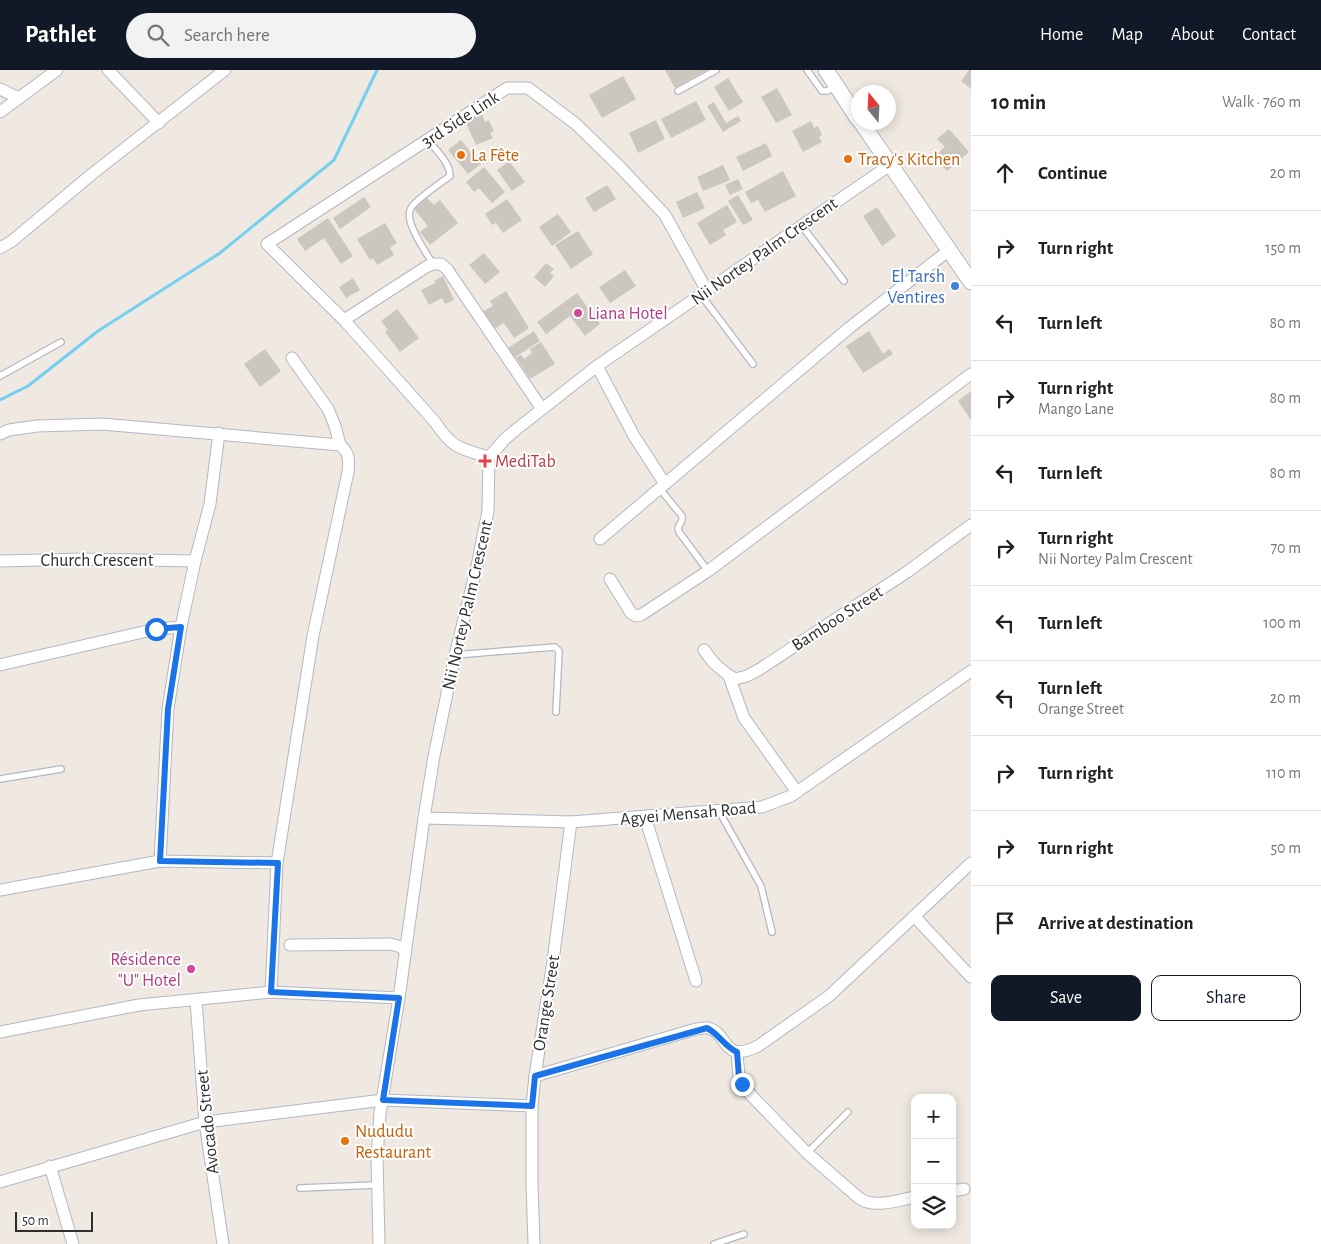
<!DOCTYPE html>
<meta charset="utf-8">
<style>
:root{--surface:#fff;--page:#f2f2f2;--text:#202124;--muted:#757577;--line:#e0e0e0;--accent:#111827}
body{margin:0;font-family:"Alegreya Sans",sans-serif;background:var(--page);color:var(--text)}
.controls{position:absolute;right:15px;bottom:15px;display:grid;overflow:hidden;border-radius:10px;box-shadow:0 2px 12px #0003}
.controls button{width:45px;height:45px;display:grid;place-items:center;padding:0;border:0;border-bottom:1px solid var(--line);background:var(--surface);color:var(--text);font:25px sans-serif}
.compass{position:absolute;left:851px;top:15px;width:45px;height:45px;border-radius:50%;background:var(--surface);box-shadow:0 2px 12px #0003;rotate:342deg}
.scale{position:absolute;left:15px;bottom:12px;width:78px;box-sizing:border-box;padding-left:5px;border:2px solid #2e2e2e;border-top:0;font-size:14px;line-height:18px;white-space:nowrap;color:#2e2e2e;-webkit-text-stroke:4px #fff;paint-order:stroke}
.stop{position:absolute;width:15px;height:15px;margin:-11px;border:4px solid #1a73e8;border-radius:50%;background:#fff}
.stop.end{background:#1a73e8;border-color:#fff;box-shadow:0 1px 5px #0008}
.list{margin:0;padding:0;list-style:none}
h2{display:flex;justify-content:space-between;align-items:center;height:65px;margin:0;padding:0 20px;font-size:21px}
h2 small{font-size:16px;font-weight:400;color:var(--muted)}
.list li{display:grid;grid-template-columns:32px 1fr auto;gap:15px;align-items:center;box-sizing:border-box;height:75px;padding:0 20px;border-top:1px solid var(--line)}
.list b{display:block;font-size:19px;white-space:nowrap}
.list p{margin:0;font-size:16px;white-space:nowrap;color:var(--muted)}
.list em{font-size:16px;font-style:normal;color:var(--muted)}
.actions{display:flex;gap:10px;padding:15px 20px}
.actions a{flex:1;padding:11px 0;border:1px solid var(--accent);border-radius:10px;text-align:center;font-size:18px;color:var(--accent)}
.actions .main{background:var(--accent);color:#fff}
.icon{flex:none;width:28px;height:28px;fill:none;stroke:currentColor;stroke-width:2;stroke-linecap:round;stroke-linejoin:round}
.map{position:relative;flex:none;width:971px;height:1174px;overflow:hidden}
header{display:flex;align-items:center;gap:30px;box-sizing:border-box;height:70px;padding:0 25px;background:var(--accent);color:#fff}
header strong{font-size:24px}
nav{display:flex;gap:28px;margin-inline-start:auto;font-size:18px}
.search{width:350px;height:45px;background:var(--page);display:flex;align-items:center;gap:12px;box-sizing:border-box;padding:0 18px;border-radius:28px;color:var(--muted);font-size:19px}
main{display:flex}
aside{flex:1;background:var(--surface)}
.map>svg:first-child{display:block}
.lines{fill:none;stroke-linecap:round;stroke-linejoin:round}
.stream{stroke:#75cff0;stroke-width:3}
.building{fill:#cbc7bf}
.lane-casing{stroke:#b4b7c1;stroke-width:8}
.street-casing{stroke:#b4b7c1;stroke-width:13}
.secondary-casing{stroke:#b4b7c1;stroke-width:17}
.lane{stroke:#fff;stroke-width:5.5}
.street{stroke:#fff;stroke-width:11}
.secondary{stroke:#fff;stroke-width:15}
.route{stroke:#1a73e8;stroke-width:6}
.food-dot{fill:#e8710a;stroke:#fff;stroke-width:2}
.shop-dot{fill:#3f7fe0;stroke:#fff;stroke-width:2}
.hotel-dot{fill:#d1479c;stroke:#fff;stroke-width:2}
.health-dot{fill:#e0444e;stroke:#fff;stroke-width:2}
.labels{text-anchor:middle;stroke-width:4;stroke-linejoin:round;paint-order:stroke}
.street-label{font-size:18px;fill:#2e2e2e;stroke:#fff}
.food-label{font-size:18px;fill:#c56008;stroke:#fff;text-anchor:start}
.shop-label{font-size:18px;fill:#366cbe;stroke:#fff;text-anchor:end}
.hotel-label{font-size:18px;fill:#b23c85;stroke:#fff;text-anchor:start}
.health-label{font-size:18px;fill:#be3a42;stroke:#fff;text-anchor:start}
</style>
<header>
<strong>Pathlet</strong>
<div class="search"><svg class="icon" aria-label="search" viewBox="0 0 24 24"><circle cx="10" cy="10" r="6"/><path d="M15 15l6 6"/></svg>Search here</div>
<nav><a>Home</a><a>Map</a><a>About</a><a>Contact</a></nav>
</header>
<main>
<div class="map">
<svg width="971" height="1174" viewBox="0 0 971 1174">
<rect width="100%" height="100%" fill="#efe9e1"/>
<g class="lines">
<polyline class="stream" points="0,330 28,316 98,261 220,183 334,90 377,0"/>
</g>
<g class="building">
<polygon points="665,0 707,0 675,18"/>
<polygon points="969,0 971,0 971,19 961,11"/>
<polygon points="623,6 636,29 602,48 589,25"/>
<polygon points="728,8 743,32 729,41 714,17"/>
<polygon points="777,18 792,45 776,53 761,27"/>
<polygon points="696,31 706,50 671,68 661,49"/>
<polygon points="714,32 726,53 738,46 741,51 723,62 707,36"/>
<polygon points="482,44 485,52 489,50 494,61 490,63 493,68 476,75 465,51"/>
<polygon points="656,50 665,69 638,83 629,63"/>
<polygon points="811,51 814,58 818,56 822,65 819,67 822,72 803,82 792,61"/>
<polygon points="949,59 969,82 947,101 934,87 945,77 937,69"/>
<polygon points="461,70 481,94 468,104 448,80"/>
<polygon points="766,73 772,86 743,101 736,87"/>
<polygon points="509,91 525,112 512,121 497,100"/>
<polygon points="723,95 730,110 703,121 697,107"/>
<polygon points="484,97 505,122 492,133 479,118 474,122 466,112"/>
<polygon points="783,101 796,126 765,142 758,130 751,133 745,122"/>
<polygon points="738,109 743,119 730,125 725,115"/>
<polygon points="607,115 616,129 594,142 585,128"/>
<polygon points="697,122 705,138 683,148 676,132"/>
<polygon points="738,125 753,150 743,155 728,131"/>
<polygon points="364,127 371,137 340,159 333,148"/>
<polygon points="427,128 434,135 440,130 458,153 430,175 420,162 428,156 414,139"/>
<polygon points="507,129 522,150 503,163 496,153 492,155 485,144"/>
<polygon points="727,135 737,152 723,160 726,165 710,175 697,153"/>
<polygon points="877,137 896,166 882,176 863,146"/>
<polygon points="558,144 571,162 552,176 539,157"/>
<polygon points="328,148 353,186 341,194 324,168 305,181 297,169"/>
<polygon points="385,153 397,173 390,178 394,185 377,195 373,188 370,190 357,169"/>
<polygon points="578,161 593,184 571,199 555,175"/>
<polygon points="484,183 500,202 485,214 469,195"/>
<polygon points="546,193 554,199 550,203 554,206 545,217 534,207"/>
<polygon points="625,200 636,216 610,233 599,217"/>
<polygon points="443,206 454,230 445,234 442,228 429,235 421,220 435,213 434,211"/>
<polygon points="353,208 360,220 346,228 339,217"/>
<polygon points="506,221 529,258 514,268 504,253 493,260 482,242 493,236 490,231"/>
<polygon points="577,223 600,254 585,266 570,246 546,264 537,252"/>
<polygon points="397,239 419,268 400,282 385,262 388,260 381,251"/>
<polygon points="534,261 540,271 514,288 508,278"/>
<polygon points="869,261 883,284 890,279 893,284 863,303 846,276"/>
<polygon points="541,272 555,294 530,309 516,288 521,285 524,289 532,283 530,279"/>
<polygon points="265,279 281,301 260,317 244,294"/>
<polygon points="971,321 971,350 958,331"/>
</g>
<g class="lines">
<g class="lane-casing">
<g id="lane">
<polyline points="807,0 822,21 827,21 835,17"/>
<polyline points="678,21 716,0"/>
<path d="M428 70C436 80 450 93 450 106 442 112 414 131 411 138 403 151 426 182 433 194"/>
<polyline points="801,155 844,211"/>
<polyline points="701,225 753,294"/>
<polyline points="0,306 61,272"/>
<polyline points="660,419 682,446 682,450 678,458 679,462 708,501"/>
<polyline points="455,585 555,577 559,581 556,642"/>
<polyline points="0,709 61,699"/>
<polyline points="719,741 761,816 772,862"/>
<polyline points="807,1083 848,1042"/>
<polyline points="300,1118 377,1115"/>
<polyline points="714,1174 744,1164"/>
</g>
</g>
<g class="street-casing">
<g id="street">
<polyline points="108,0 159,53"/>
<polyline points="0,19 19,28"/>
<polyline points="0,42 57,0"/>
<polyline points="0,178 12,171 92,104 225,0"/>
<polyline points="344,250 267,174 507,18 528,18 576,54 621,98 665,145 707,221"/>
<polyline points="292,288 328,339 335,356 340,375"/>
<polyline points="597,296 634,366 665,414"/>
<path d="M0 364 9 360 37 356 102 354 340 375C350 383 349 391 348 402L313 566 277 793 271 922"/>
<path d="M489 387C460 379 452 378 435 352L344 250 426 197 433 194H441L447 199 542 339"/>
<polyline points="600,469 849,258 948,181"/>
<polyline points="0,491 83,489 195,491"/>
<polyline points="610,509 631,543 636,546 641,545 708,501 971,304"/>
<path d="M704 580C713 593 721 601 735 609L747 606 760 599 907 502 971 455"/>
<polyline points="0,595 156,559 181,557"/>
<polyline points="729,606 744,648 797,722"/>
<polyline points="645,747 696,911"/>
<polyline points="424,748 571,752 762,737 791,726 971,601"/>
<polyline points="160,791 168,639 181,557 195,491 210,434 219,363"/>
<polyline points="0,820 160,791 277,793"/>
<polyline points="914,846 971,907"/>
<polyline points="290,875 390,874 401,877 406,882"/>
<polyline points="196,930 205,1052 223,1174"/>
<polyline points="0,962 139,935 271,922 399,928"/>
<path d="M737 982 739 1007 747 1021 807 1083 859 1128C874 1139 898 1130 915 1127"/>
<path d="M535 1006 696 959C700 959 705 957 708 958 730 964 721 994 758 976L829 926 971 793"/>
<polyline points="50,1096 73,1174"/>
<polyline points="0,1112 205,1052 383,1030 532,1036"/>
<polyline points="952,1121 964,1119"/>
<polyline points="379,1174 377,1087 380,1043 399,928 424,748 434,686 455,585 477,496 488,441 489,387 506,368 518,358 597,296 890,95"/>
<polyline points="534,1174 532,1113 532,1036 535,1006 553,891 571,752"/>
</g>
</g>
<g class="secondary-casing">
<g id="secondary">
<polyline points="826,0 858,49"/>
<polyline points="861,52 971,212"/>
</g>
</g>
<use href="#lane" class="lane"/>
<use href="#street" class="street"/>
<use href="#secondary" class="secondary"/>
</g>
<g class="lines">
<path class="route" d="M156 559 181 557 168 639 160 791 278 793 271 922 399 928 383 1030 532 1036 535 1006 707 958C719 964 725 977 737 982L739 1007 742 1014"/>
</g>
<g class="food-dot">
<circle cx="461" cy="85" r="5"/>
<circle cx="848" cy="89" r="5"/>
<circle cx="345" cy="1071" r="5"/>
</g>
<circle class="shop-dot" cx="955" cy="216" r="5"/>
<g class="hotel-dot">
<circle cx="578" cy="243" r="5"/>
<circle cx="191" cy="899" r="5"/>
</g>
<path class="health-dot" d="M482.5 383.5h5v5h5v5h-5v5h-5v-5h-5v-5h5z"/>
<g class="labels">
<g class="street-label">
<text transform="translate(460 49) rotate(-33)" y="6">3rd Side Link</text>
<text transform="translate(764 181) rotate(-35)" y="6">Nii Nortey Palm Crescent</text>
<text x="97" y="496">Church Crescent</text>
<text transform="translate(467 535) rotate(-77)" y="6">Nii Nortey Palm Crescent</text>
<text transform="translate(837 548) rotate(-33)" y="6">Bamboo Street</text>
<text transform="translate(688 743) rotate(-5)" y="6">Agyei Mensah Road</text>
<text transform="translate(546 933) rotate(-81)" y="6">Orange Street</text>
<text transform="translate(207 1052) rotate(-96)" y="6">Avocado Street</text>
</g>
<g class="food-label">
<text x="471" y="91">La Fête</text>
<text x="858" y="95">Tracy's Kitchen</text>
<text x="355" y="1067">Nududu<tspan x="355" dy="21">Restaurant</tspan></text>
</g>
<g class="shop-label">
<text x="945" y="212">El Tarsh<tspan x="945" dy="21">Ventires</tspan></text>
</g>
<g class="hotel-label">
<text x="588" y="249">Liana Hotel</text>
<text x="181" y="895" text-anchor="end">Résidence<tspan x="181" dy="21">"U" Hotel</tspan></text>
</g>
<g class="health-label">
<text x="495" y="397">MediTab</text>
</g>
</g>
</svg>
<div class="controls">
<button>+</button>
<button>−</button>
<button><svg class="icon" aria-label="layers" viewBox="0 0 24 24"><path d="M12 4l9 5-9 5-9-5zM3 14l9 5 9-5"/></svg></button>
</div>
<svg class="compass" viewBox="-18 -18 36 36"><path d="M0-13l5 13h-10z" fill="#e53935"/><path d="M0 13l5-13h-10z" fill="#757577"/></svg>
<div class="scale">50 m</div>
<div class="stop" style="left:156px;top:559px"></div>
<div class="stop end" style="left:742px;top:1014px"></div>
</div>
<aside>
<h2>10 min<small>Walk · 760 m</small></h2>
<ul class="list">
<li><svg class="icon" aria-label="ahead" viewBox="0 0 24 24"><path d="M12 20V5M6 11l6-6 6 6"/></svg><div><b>Continue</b></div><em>20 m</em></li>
<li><svg class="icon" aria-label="right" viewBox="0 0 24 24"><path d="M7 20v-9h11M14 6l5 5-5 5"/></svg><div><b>Turn right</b></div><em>150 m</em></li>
<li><svg class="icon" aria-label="left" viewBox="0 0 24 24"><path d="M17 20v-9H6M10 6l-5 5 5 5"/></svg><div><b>Turn left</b></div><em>80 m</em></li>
<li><svg class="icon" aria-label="right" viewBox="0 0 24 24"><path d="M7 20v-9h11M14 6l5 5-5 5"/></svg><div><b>Turn right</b><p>Mango Lane</p></div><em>80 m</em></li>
<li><svg class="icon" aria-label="left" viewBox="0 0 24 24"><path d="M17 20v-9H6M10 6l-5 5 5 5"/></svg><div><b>Turn left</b></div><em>80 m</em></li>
<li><svg class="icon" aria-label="right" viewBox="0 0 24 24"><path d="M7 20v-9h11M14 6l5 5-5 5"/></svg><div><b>Turn right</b><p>Nii Nortey Palm Crescent</p></div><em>70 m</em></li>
<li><svg class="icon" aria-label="left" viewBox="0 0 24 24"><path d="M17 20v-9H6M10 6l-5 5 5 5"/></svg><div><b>Turn left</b></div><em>100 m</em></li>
<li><svg class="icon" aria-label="left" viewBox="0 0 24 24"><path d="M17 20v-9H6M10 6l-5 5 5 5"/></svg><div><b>Turn left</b><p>Orange Street</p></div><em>20 m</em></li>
<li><svg class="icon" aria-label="right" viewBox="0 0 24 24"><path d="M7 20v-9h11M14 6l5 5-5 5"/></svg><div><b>Turn right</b></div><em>110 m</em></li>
<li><svg class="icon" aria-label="right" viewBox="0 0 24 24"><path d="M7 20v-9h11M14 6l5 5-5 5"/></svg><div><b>Turn right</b></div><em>50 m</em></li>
<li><svg class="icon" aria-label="arrive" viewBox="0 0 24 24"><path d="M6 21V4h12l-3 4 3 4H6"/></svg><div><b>Arrive at destination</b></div></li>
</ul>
<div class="actions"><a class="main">Save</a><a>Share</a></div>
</aside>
</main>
